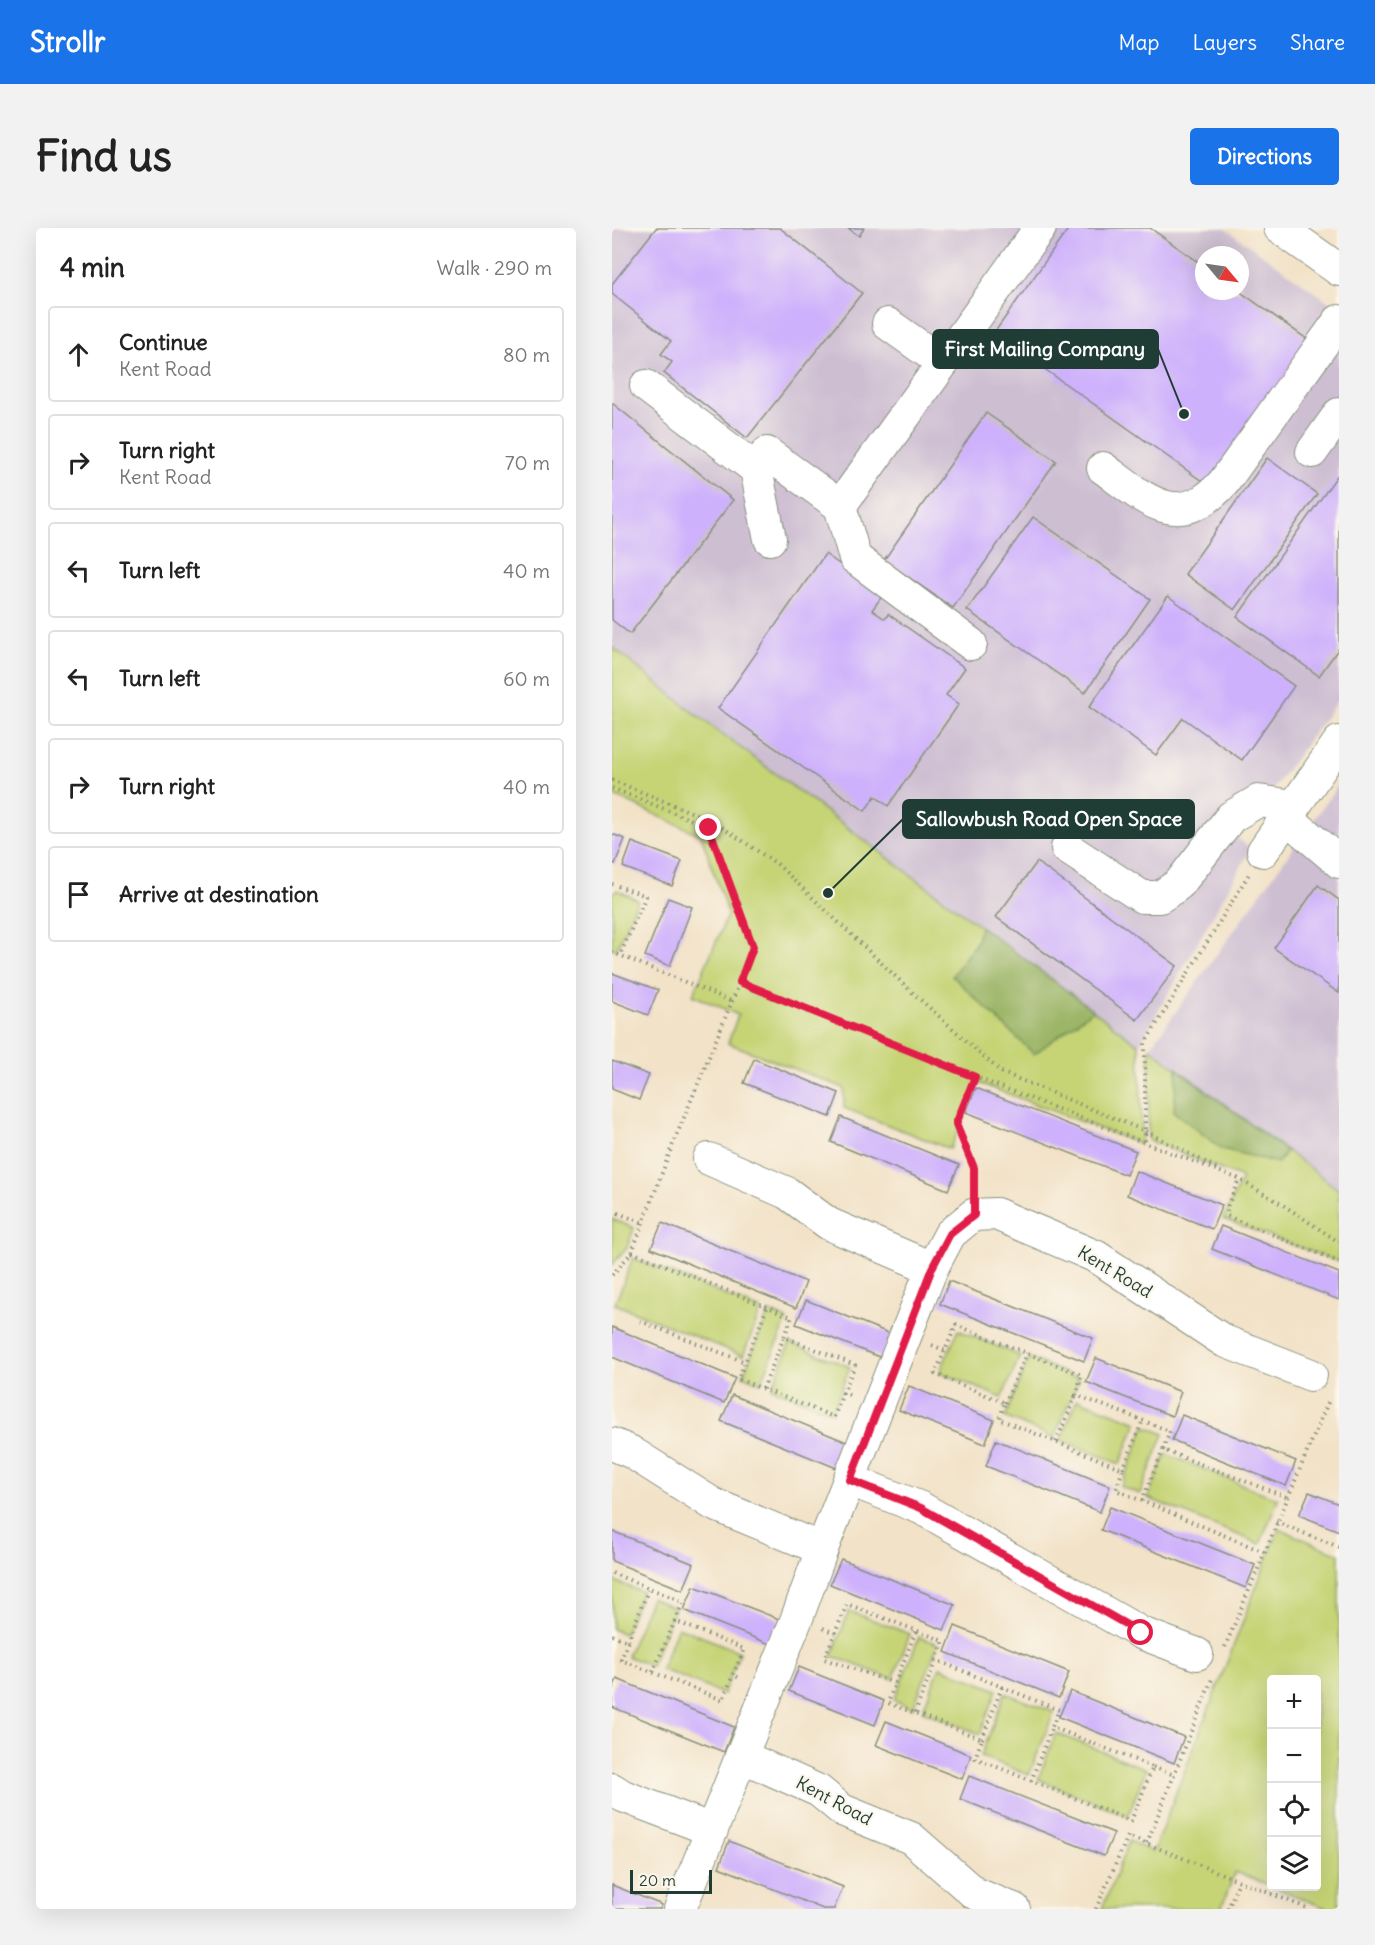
<!DOCTYPE html>
<meta charset="utf-8">
<style>
:root{--surface:#fff;--page:#f2f2f2;--text:#222;--muted:#767676;--line:#e0e0e0;--accent:#1a73e8}
body{margin:0;font-family:Delius,sans-serif;background:var(--page);color:var(--text)}
.controls{position:absolute;right:18px;bottom:18px;display:grid;overflow:hidden;border-radius:6px;box-shadow:0 6px 24px #0002}
.controls button{width:54px;height:54px;display:grid;place-items:center;padding:0;border:0;border-bottom:2px solid var(--line);background:var(--surface);color:var(--text);font:30px sans-serif}
.compass{position:absolute;left:583px;top:18px;width:54px;height:54px;border-radius:50%;background:var(--surface);box-shadow:0 6px 24px #0002;rotate:119deg}
.scale{position:absolute;left:18px;bottom:15px;width:82px;box-sizing:border-box;padding-left:6px;border:3px solid #1f3d34;border-top:0;font-size:16px;line-height:21px;white-space:nowrap;color:#1f3d34;-webkit-text-stroke:4px #fbf7ec;paint-order:stroke}
.stop{position:absolute;width:18px;height:18px;margin:-14px;border:4px solid #e11d48;border-radius:50%;background:#fff}
.stop.end{background:#e11d48;border-color:#fff;box-shadow:0 2px 6px #0008}
.list{margin:0;padding:0;list-style:none}
h2{display:flex;justify-content:space-between;align-items:center;height:78px;margin:0;padding:0 24px;font-size:26px}
h2 small{font-size:20px;font-weight:400;color:var(--muted)}
.list li{display:grid;grid-template-columns:39px 1fr auto;gap:18px;align-items:center;box-sizing:border-box;height:96px;margin:0 12px 12px;padding:0 12px;border:2px solid var(--line);border-radius:6px}
.list b{display:block;font-size:22px;white-space:nowrap}
.list p{margin:0;font-size:20px;white-space:nowrap;color:var(--muted)}
.list em{font-size:20px;font-style:normal;color:var(--muted)}
.icon{flex:none;width:33px;height:33px;fill:none;stroke:currentColor;stroke-width:2;stroke-linecap:round;stroke-linejoin:round}
.map{position:relative;flex:none;width:727px;height:1681px;overflow:hidden;border-radius:6px}
header{display:flex;align-items:center;gap:36px;box-sizing:border-box;height:84px;padding:0 30px;background:var(--accent);color:#fff}
header strong{font-size:28px}
nav{display:flex;gap:33px;margin-inline-start:auto;font-size:21px}
.intro{display:flex;align-items:center;justify-content:space-between;box-sizing:border-box;height:144px;padding:0 36px}
h1{margin:0;font-size:42px}
.button{padding:15px 27px;border-radius:6px;background:var(--accent);color:#fff;font-size:21px;font-weight:700}
main{display:flex;gap:36px;padding:0 36px}
aside{flex:1;background:var(--surface);border-radius:6px;box-shadow:0 6px 24px #0002}
.map>svg:first-child{display:block}
.industrial{fill:#cdbed2;fill-rule:evenodd}
.green{fill:#c6d476;stroke:#728855;stroke-width:1.5}
.forest{fill:#9cb667;stroke:#5e7a4e;stroke-width:1.5}
.building{fill:#ceb1fc}
.lines{fill:none;stroke-linecap:round;stroke-linejoin:round}
.minor-casing{stroke:#88907e;stroke-width:34}
.path{stroke:#88907e;stroke-width:4;stroke-dasharray:1.5 4.5;stroke-linecap:butt}
.minor{stroke:#fff;stroke-width:32}
.route{stroke:#e11d48;stroke-width:8}
.labels{text-anchor:middle;stroke-width:4.5;stroke-linejoin:round;paint-order:stroke}
.street-label{font-size:18px;fill:#1f3d34;stroke:#fbf7ec}
.leader{fill:none;stroke:#1f3d34;stroke-width:2}
.callout-dot{fill:#1f3d34;stroke:#fbf7ec;stroke-width:2}
.callout{fill:#1f3d34;stroke:#1f3d34;stroke-width:2}
.callout-label{font-size:20px;text-anchor:middle;font-weight:bold;fill:#fff}
</style>
<header>
<strong>Strollr</strong>
<nav><a>Map</a><a>Layers</a><a>Share</a></nav>
</header>
<div class="intro"><h1>Find us</h1><a class="button">Directions</a></div>
<main>
<aside>
<h2>4 min<small>Walk · 290 m</small></h2>
<ul class="list">
<li><svg class="icon" aria-label="ahead" viewBox="0 0 24 24"><path d="M12 20V5M6 11l6-6 6 6"/></svg><div><b>Continue</b><p>Kent Road</p></div><em>80 m</em></li>
<li><svg class="icon" aria-label="right" viewBox="0 0 24 24"><path d="M7 20v-9h11M14 6l5 5-5 5"/></svg><div><b>Turn right</b><p>Kent Road</p></div><em>70 m</em></li>
<li><svg class="icon" aria-label="left" viewBox="0 0 24 24"><path d="M17 20v-9H6M10 6l-5 5 5 5"/></svg><div><b>Turn left</b></div><em>40 m</em></li>
<li><svg class="icon" aria-label="left" viewBox="0 0 24 24"><path d="M17 20v-9H6M10 6l-5 5 5 5"/></svg><div><b>Turn left</b></div><em>60 m</em></li>
<li><svg class="icon" aria-label="right" viewBox="0 0 24 24"><path d="M7 20v-9h11M14 6l5 5-5 5"/></svg><div><b>Turn right</b></div><em>40 m</em></li>
<li><svg class="icon" aria-label="arrive" viewBox="0 0 24 24"><path d="M6 21V4h12l-3 4 3 4H6"/></svg><div><b>Arrive at destination</b></div></li>
</ul>
</aside>
<div class="map">
<svg width="727" height="1681" viewBox="0 0 727 1681">
<rect width="100%" height="100%" fill="#fbf7ec"/>
<filter id="ink" filterUnits="userSpaceOnUse"><feTurbulence type="fractalNoise" baseFrequency=".0167" numOctaves="2"/><feDisplacementMap in="SourceGraphic" scale="12" xChannelSelector="R" yChannelSelector="G"/><feConvolveMatrix kernelMatrix="1 2 1 2 8 2 1 2 1" color-interpolation-filters="sRGB"/></filter>
<filter id="wash" filterUnits="userSpaceOnUse"><feTurbulence type="fractalNoise" baseFrequency=".008" numOctaves="4" result="noise"/><feDisplacementMap in="SourceGraphic" scale="24" xChannelSelector="R" yChannelSelector="G"/><feGaussianBlur stdDeviation="1.35" result="paint"/><feColorMatrix in="noise" values="0 0 0 0 0 0 0 0 0 0 0 0 0 0 0 0 0 1.4 0 .05"/><feComposite in="paint" operator="in"/></filter>
<g filter="url(#wash)">
<rect width="100%" height="100%" fill="#f2e2c7"/>
<g class="industrial">
<path d="M0 0H612L727 81V471L625 610 639 621 527 817 82 485 0 420ZM592 27H628V63H592Z"/>
<polygon points="727,556 727,962 538,820"/>
</g>
<g class="green">
<polygon points="0,419 82,485 527,817 530,907 528,916 367,855 338,921 232,880 232,860 116,815 126,787 81,767 116,686 89,607 0,567"/>
<polygon points="5,662 26,672 4,722 0,720 0,665"/>
<polygon points="538,820 727,962 727,1034 611,991 630,950 536,912"/>
<polygon points="0,991 22,1000 15,1020 0,1037"/>
<polygon points="21,1030 149,1082 131,1128 3,1076"/>
<polygon points="157,1084 175,1092 149,1155 131,1147"/>
<polygon points="346,1102 408,1128 390,1170 328,1144"/>
<polygon points="178,1115 238,1139 220,1184 160,1160"/>
<polygon points="417,1130 467,1151 442,1210 393,1189"/>
<polygon points="465,1171 525,1194 508,1236 449,1212"/>
<polygon points="533,1198 552,1206 528,1266 509,1259"/>
<polygon points="554,1226 666,1271 648,1316 536,1270"/>
<polygon points="667,1301 727,1326 727,1681 716,1681 660,1658 704,1658 704,1452 660,1452 660,1658 623,1644 609,1681 490,1681 517,1613 541,1624"/>
<polygon points="0,1352 30,1364 12,1406 0,1401"/>
<polygon points="39,1370 63,1380 39,1438 15,1428"/>
<polygon points="237,1383 298,1406 281,1451 220,1428"/>
<polygon points="66,1399 128,1424 111,1466 49,1441"/>
<polygon points="307,1409 326,1416 301,1480 282,1472"/>
<polygon points="328,1439 385,1462 368,1506 310,1483"/>
<polygon points="393,1465 442,1484 417,1547 369,1528"/>
<polygon points="444,1505 534,1541 516,1588 426,1551"/>
</g>
<g class="forest">
<polygon points="368,698 481,782 422,826 340,748 365,713"/>
<polygon points="565,841 674,923 666,935 610,921 562,884"/>
</g>
<g id="blocks">
<g class="building">
<polygon points="44,0 168,0 250,65 135,210 52,145 60,134 49,126 59,113 0,66 0,56"/>
<polygon points="236,0 252,0 247,8"/>
<polygon points="457,0 538,0 592,38 592,63 627,63 699,114 597,258 382,105"/>
<polygon points="0,175 121,272 18,406 0,392"/>
<polygon points="374,185 444,233 341,380 272,332"/>
<polygon points="655,230 705,266 623,382 573,346"/>
<polygon points="727,245 727,420 707,448 625,389"/>
<polygon points="421,289 538,371 473,465 355,382"/>
<polygon points="213,326 271,367 260,382 273,391 276,386 353,440 334,467 347,476 276,578 263,568 253,583 106,480"/>
<polygon points="556,368 682,458 630,532 571,490 544,527 477,479"/>
<polygon points="0,606 13,611 3,636 0,635"/>
<polygon points="20,614 70,633 60,658 11,639"/>
<polygon points="425,634 565,738 525,792 384,689"/>
<polygon points="706,657 727,672 727,765 662,720"/>
<polygon points="56,670 80,679 58,738 33,728"/>
<polygon points="0,745 46,762 36,787 0,773"/>
<polygon points="142,831 227,865 218,889 132,855"/>
<polygon points="0,833 37,847 27,872 0,861"/>
<polygon points="364,860 524,923 514,947 354,884"/>
<polygon points="229,889 347,937 336,962 219,914"/>
<polygon points="524,943 610,977 600,1001 515,967"/>
<polygon points="50,995 194,1054 184,1080 39,1020"/>
<polygon points="609,998 727,1045 727,1072 600,1021"/>
<polygon points="337,1053 481,1110 472,1133 328,1076"/>
<polygon points="194,1072 279,1106 270,1130 184,1096"/>
<polygon points="0,1099 123,1150 112,1175 0,1129"/>
<polygon points="484,1130 569,1164 560,1188 474,1154"/>
<polygon points="297,1158 382,1192 373,1216 287,1182"/>
<polygon points="120,1167 237,1215 227,1241 109,1193"/>
<polygon points="570,1187 684,1233 674,1258 560,1212"/>
<polygon points="384,1212 498,1258 488,1284 374,1238"/>
<polygon points="697,1264 727,1276 727,1303 687,1287"/>
<polygon points="498,1279 643,1337 634,1360 489,1302"/>
<polygon points="0,1303 82,1336 71,1362 0,1333"/>
<polygon points="229,1331 343,1377 332,1402 218,1356"/>
<polygon points="82,1358 167,1391 158,1416 72,1382"/>
<polygon points="343,1398 457,1444 447,1470 333,1424"/>
<polygon points="187,1439 272,1473 263,1497 177,1463"/>
<polygon points="5,1451 122,1499 112,1524 0,1479 0,1463"/>
<polygon points="458,1463 572,1509 562,1535 447,1489"/>
<polygon points="274,1493 359,1527 350,1551 264,1517"/>
<polygon points="357,1548 502,1605 492,1628 348,1571"/>
<polygon points="117,1613 231,1659 222,1681 211,1681 107,1639"/>
<polygon points="0,1657 50,1677 48,1681 0,1681"/>
</g>
</g>
</g>
<g filter="url(#ink)">
<use href="#blocks" fill-opacity="0" stroke="#88907e" stroke-width="1.5"/>
<g class="lines">
<g class="minor-casing">
<g id="minor">
<polyline points="668,0 727,42"/>
<polyline points="276,96 331,135"/>
<polyline points="34,158 144,241 155,225 228,278 243,330 359,416"/>
<polyline points="700,224 727,186"/>
<path d="M491 240C533 271 567 305 612 254L727 93"/>
<polyline points="144,241 158,311"/>
<polyline points="228,278 428,0"/>
<polyline points="674,589 727,634"/>
<polyline points="455,620 530,669 548,669 567,656 619,589 646,573 682,578"/>
<polyline points="651,623 727,514"/>
<polyline points="97,931 175,965 217,996 320,1040"/>
<polyline points="0,1216 19,1224 101,1276 210,1321"/>
<polyline points="238,1252 309,1280 529,1405 585,1426"/>
<polyline points="129,1528 207,1563 230,1582 299,1610 362,1665 402,1681"/>
<polyline points="0,1561 11,1568 100,1602"/>
<polyline points="68,1681 185,1390 210,1321 320,1040 338,1006 361,987 384,986 485,1029 612,1113 699,1147"/>
</g>
</g>
<g class="path">
<polyline points="0,552 101,593 165,636 302,766 389,844 533,903 605,940"/>
<polyline points="0,560 97,599 141,719 128,754 363,849 627,951 616,977 615,988 727,1034"/>
<polyline points="0,656 34,668 8,727"/>
<polyline points="0,724 119,773"/>
<polyline points="533,913 533,815 637,646"/>
<polyline points="625,950 671,977 727,1014"/>
<polyline points="362,957 362,940 344,896 363,849"/>
<polyline points="0,983 32,995"/>
<polyline points="20,1024 180,1089 172,1109 243,1137 231,1165 238,1167"/>
<polyline points="0,1047 20,1024 61,916 128,754"/>
<polyline points="155,1080 126,1151 222,1189 231,1165"/>
<polyline points="28,1093 133,1134"/>
<polyline points="320,1117 334,1123"/>
<polyline points="151,1161 172,1109"/>
<polyline points="393,1175 415,1125"/>
<polyline points="444,1214 464,1167"/>
<polyline points="511,1241 531,1192"/>
<polyline points="530,1273 551,1222"/>
<polyline points="664,1294 727,1319"/>
<polyline points="652,1324 504,1262 511,1241 387,1191 393,1175 323,1146 344,1097 470,1147 464,1167 558,1203 551,1222 675,1269"/>
<polyline points="0,1345 71,1374 63,1393 132,1421 121,1447 130,1451"/>
<polyline points="211,1400 223,1405 212,1431 283,1455 276,1475 370,1511 363,1530 519,1593 541,1539 440,1499 447,1482 324,1432 332,1413 235,1376 223,1405"/>
<polyline points="0,1407 16,1413 9,1432 111,1472 121,1447"/>
<polyline points="16,1413 37,1360"/>
<polyline points="613,1419 717,1172"/>
<polyline points="41,1444 63,1393"/>
<polyline points="283,1455 304,1403"/>
<polyline points="303,1485 324,1432"/>
<polyline points="370,1511 390,1459"/>
<polyline points="541,1539 562,1547"/>
<polyline points="419,1553 440,1499"/>
<polyline points="535,1615 600,1451"/>
<polyline points="484,1681 516,1608 697,1681"/>
<polyline points="616,1681 627,1653"/>
</g>
<use href="#minor" class="minor"/>
</g>
</g>
<g class="lines" filter="url(#ink)">
<polyline class="route" points="97,600 141,719 128,754 363,849 344,896 362,940 362,987 338,1006 320,1040 238,1252 309,1280 529,1405"/>
</g>
<g class="labels">
<g class="street-label">
<text transform="translate(503 1044) rotate(31)" y="6">Kent Road</text>
<text transform="translate(222 1573) rotate(28)" y="6">Kent Road</text>
</g>
</g>
<path class="leader" d="M572 186L546 121M216 665L291 591"/>
<g class="callout-dot">
<circle cx="572" cy="186" r="6"/>
<circle cx="216" cy="665" r="6"/>
</g>
<g class="callout">
<rect x="321" y="102" width="225" height="38" rx="6"/>
<rect x="291" y="572" width="291" height="38" rx="6"/>
</g>
<g class="callout-label">
<text x="433" y="128">First Mailing Company</text>
<text x="437" y="598">Sallowbush Road Open Space</text>
</g>
</svg>
<div class="controls">
<button>+</button>
<button>−</button>
<button><svg class="icon" aria-label="locate" viewBox="0 0 24 24"><circle cx="12" cy="12" r="6"/><path d="M12 2v4M12 18v4M2 12h4M18 12h4"/></svg></button>
<button><svg class="icon" aria-label="layers" viewBox="0 0 24 24"><path d="M12 4l9 5-9 5-9-5zM3 14l9 5 9-5"/></svg></button>
</div>
<svg class="compass" viewBox="-18 -18 36 36"><path d="M0-13l5 13h-10z" fill="#e53935"/><path d="M0 13l5-13h-10z" fill="#767676"/></svg>
<div class="scale">20 m</div>
<div class="stop" style="left:529px;top:1405px"></div>
<div class="stop end" style="left:97px;top:600px"></div>
</div>
</main>
